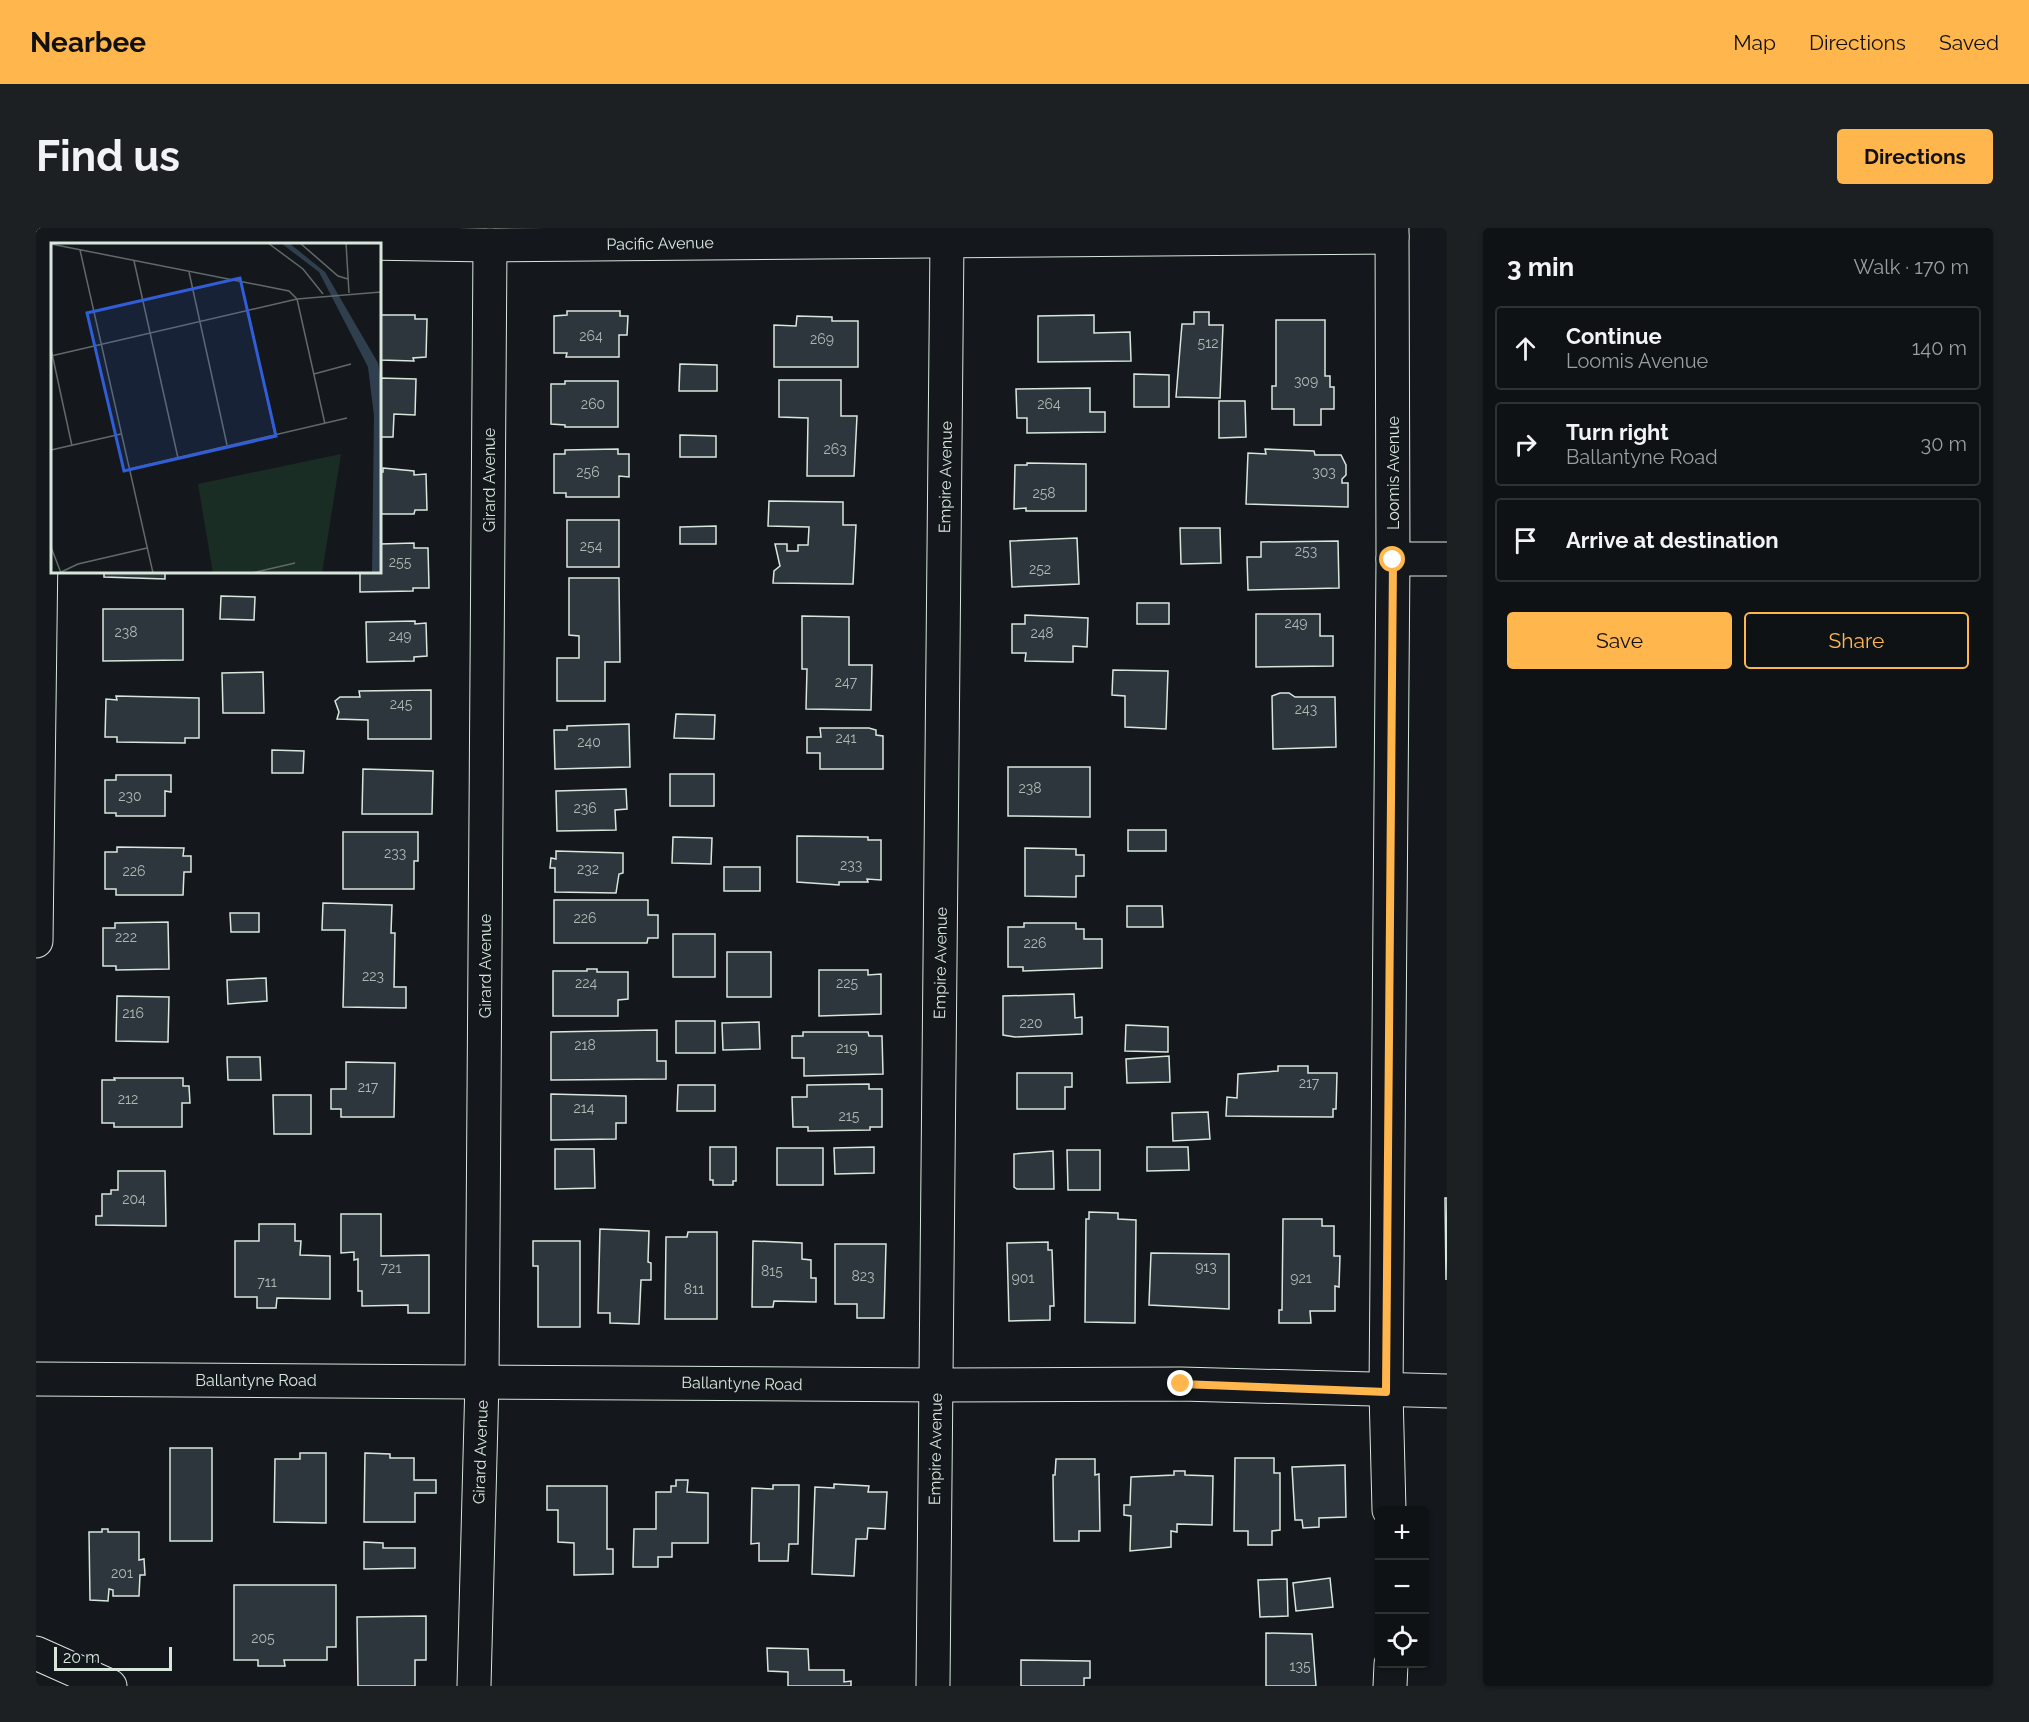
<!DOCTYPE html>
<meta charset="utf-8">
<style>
:root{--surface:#0f1215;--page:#1d2022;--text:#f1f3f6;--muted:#9b9ea0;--line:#2f3234;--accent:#ffb74d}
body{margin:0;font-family:Raleway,sans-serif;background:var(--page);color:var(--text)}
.controls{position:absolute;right:18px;bottom:18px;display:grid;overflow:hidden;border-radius:6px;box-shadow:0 2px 4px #0004}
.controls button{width:54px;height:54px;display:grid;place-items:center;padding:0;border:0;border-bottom:2px solid var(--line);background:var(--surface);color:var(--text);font:30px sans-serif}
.scale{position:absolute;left:18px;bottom:15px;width:118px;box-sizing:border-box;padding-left:6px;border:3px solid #d8e6dc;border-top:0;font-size:16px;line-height:21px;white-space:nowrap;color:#d8e6dc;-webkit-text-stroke:4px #14181c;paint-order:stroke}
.stop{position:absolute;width:18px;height:18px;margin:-14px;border:4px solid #ffb74d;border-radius:50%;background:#fff}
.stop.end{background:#ffb74d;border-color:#fff;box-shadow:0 2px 6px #0008}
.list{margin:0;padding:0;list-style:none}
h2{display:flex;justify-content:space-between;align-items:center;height:78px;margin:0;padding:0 24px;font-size:26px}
h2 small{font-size:20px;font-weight:400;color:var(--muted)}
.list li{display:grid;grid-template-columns:39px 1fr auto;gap:18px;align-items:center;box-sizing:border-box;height:84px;margin:0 12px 12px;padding:0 12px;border:2px solid var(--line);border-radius:6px}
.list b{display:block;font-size:22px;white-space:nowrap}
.list p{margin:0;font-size:20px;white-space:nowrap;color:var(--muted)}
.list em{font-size:20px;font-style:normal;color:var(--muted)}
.actions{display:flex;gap:12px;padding:18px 24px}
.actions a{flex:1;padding:14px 0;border:2px solid var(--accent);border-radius:6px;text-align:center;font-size:21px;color:var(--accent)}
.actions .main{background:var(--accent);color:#111}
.icon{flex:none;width:33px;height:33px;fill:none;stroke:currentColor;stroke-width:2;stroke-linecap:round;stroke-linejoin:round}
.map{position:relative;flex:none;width:1411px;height:1458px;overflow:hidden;border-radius:6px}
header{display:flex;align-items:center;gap:36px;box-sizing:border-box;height:84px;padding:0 30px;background:var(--accent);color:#111}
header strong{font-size:28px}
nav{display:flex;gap:33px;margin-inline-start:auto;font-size:21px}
.intro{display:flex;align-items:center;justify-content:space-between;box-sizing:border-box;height:144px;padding:0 36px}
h1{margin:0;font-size:42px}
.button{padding:15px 27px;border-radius:6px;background:var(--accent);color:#111;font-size:21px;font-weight:700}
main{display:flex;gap:36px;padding:0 36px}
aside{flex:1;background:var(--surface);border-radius:6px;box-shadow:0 2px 4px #0004}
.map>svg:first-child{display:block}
.building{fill:#2c363c;stroke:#d8e6dc;stroke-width:1.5}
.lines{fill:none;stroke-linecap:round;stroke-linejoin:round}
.street-casing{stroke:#d8e6dc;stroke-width:35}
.street{stroke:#14181c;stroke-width:33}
.route{stroke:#ffb74d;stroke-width:8}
.labels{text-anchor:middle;stroke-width:4.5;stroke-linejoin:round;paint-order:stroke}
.number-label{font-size:14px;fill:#adbab4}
.street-label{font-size:16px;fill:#d8e6dc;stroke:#14181c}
.inset-road{fill:none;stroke:#626a69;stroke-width:1.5}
.view{fill:#305dd8;fill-opacity:0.15;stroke:#305dd8;stroke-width:3}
.inset-edge{fill:none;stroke:#d8e6dc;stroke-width:3}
</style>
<header>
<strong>Nearbee</strong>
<nav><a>Map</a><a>Directions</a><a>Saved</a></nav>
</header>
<div class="intro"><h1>Find us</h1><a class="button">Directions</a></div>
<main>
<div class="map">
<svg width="1411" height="1458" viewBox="0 0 1411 1458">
<rect width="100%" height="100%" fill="#14181c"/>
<g class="building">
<polygon points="531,83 584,83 584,88 592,88 591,107 583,107 583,129 530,129 531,125 518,125 518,88 531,87"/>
<polygon points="1158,84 1173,84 1173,97 1187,97 1184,170 1140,169 1146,96 1158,96"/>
<polygon points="344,87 379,87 379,91 391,91 390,129 377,130 378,133 344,132"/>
<polygon points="1058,87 1058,105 1094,104 1095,133 1002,134 1002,88"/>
<polygon points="761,88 796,89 796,93 822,93 822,139 738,139 738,97 760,98"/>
<polygon points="1240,92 1289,92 1289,148 1294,148 1294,159 1298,159 1298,181 1285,181 1285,197 1258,197 1258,181 1236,181 1236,158 1240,158"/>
<polygon points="644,136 681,137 681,163 643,163"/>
<polygon points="1098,146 1133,147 1133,179 1098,179"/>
<polygon points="344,150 380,151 379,187 358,186 357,209 344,209"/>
<polygon points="743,152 805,152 805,188 821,188 818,248 771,248 772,190 743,189"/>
<polygon points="529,153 582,153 582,199 529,199 529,197 515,196 515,156 529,156"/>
<polygon points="1054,160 1054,184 1069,184 1069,204 991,205 991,190 981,190 980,161"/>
<polygon points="1183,173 1209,173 1210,209 1183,210"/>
<polygon points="644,207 680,208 680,229 644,229"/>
<polygon points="582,221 582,226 593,226 593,249 583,248 583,269 530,269 530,265 518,265 518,226 529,226 529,222"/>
<polygon points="1229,221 1278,223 1279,227 1305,227 1310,237 1310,247 1306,251 1306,255 1312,255 1312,279 1210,276 1212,225 1230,226"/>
<polygon points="991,235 1050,236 1050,283 990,283 990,280 978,281 979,237 991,237"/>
<polygon points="347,240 378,243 378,247 390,246 391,282 379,282 378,286 344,286 344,244 347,244"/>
<polygon points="733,273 807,274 807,297 820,297 817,356 737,355 738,343 744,338 739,316 751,316 751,323 762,323 762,317 772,317 773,299 732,298"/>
<rect x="531" y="292" width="52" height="47"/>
<polygon points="680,298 680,316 644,316 644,299"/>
<polygon points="1144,300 1184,300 1185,335 1145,336"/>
<polygon points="1041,310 1043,356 976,359 974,313"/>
<polygon points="1302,313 1303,360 1212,362 1211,329 1225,329 1225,314"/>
<polygon points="378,315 378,320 392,320 393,360 377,360 377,363 324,364 324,344 344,344 344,316"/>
<polygon points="68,344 129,344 129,351 68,349"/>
<polygon points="533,350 583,350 584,434 569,434 569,473 521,473 521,430 543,430 543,408 533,407"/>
<polygon points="185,368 219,369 218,392 184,391"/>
<rect x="1101" y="375" width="32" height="21"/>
<polygon points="67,381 147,381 147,432 67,433"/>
<polygon points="1220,386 1284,386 1284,408 1297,408 1297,438 1220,439"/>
<polygon points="989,387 1052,390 1051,419 1037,418 1037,434 989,433 990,425 976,425 976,396 989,396"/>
<polygon points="766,388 813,389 813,437 836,437 835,482 770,481 771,441 766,441"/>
<polygon points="379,393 379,396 390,395 391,428 378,429 378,433 331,434 330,394"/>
<polygon points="1077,442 1132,443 1130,501 1089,499 1089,468 1076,467"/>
<polygon points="227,444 228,485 187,485 186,445"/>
<polygon points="395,462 395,511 332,511 332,492 301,491 303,484 299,473 304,469 324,469 323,463"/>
<polygon points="1244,465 1253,465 1259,469 1299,469 1300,519 1237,521 1236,468"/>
<polygon points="80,468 163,470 163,510 149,510 149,515 81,514 81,509 69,509 70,471 81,472"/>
<polygon points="640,486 679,487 678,511 638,510"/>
<polygon points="593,496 594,539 519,541 518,502 531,502 531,498"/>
<polygon points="784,500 833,500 840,502 840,507 847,508 847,541 784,541 784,525 771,525 771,509 785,509"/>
<polygon points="236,522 268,523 267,545 236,545"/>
<polygon points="972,539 1054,539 1054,589 972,588"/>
<polygon points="327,541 397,543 396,586 326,586"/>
<rect x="634" y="546" width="44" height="32"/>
<polygon points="80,547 135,547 135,564 129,563 129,588 80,588 80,585 69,585 69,552 80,552"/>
<polygon points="590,561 591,581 579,582 580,602 521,603 520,563"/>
<rect x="1092" y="602" width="38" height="21"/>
<polygon points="307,604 382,604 382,633 378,633 378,661 307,661"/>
<polygon points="761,608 832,609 832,612 845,612 845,652 831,651 832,654 803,654 803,657 761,654"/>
<polygon points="637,609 676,610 675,636 636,635"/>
<polygon points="81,619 148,620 147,628 155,628 155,644 148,644 147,667 80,667 80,661 69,661 69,624 81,624"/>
<polygon points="989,620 1040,621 1040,627 1048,627 1048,648 1040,648 1040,669 989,668"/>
<polygon points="520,623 587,625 587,645 583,646 580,665 519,664 519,640 514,640 515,630 520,631"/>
<rect x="688" y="639" width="36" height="24"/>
<polygon points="518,672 612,672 612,687 622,687 622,710 612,710 611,715 518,715"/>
<polygon points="287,675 356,677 355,705 359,705 358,759 370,759 370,780 307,779 309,702 286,702"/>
<polygon points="1091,678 1126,678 1127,699 1091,699"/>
<polygon points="194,685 223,685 223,704 195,704"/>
<polygon points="132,694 133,741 80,742 80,738 67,738 67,700 79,700 79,695"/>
<polygon points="988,695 1040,695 1040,701 1048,701 1048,711 1066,711 1066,740 987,743 987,739 972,739 972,699 988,699"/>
<rect x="637" y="706" width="42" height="43"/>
<rect x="691" y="724" width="44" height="45"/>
<polygon points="551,741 561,741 561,744 592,744 592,771 582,772 582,788 517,788 517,743 551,743"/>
<polygon points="783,742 832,742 832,747 845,746 845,786 783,788"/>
<polygon points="230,750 231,773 192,776 191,752"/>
<polygon points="1038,766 1039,790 1046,789 1046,806 979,809 967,807 967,768"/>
<polygon points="81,768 133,769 132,814 80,813"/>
<rect x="640" y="793" width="39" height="32"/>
<polygon points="723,794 724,821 687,822 686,795"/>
<polygon points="1090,797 1132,799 1132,824 1089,823"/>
<polygon points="621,802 621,833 630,833 630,851 515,852 515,804"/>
<polygon points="767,804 832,804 833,808 846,808 847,846 768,848 768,830 756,830 756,808 767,808"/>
<polygon points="1133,828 1134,854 1091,855 1090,831"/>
<polygon points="191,829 224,829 225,852 192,852"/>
<polygon points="310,834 359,835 358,889 305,889 305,881 295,881 295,861 310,861"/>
<polygon points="1242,838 1272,838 1272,845 1301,845 1300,881 1297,881 1297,889 1190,888 1191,869 1201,870 1202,846 1242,843"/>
<polygon points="981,845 1036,845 1036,859 1029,859 1029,881 981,881"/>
<polygon points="78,850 147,850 147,858 153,858 154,875 146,875 146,899 78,899 78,895 66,895 66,852 79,852"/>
<polygon points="833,856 833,861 846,861 846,899 834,899 834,902 772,903 772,899 757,899 756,869 771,869 771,857"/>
<polygon points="642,857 679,857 679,883 641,883"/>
<polygon points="515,866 590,868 590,895 580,895 580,911 515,912"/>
<polygon points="237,867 275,867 275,906 238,906"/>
<polygon points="1172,884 1174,911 1137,913 1136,885"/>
<polygon points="674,919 700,919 700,953 697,953 697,957 677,957 677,952 674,952"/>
<polygon points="838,919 838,945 799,946 798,920"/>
<polygon points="1111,919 1152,919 1153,942 1111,943"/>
<rect x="741" y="920" width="46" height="37"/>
<polygon points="519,921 558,921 559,960 519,961"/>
<polygon points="1031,922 1064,922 1064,962 1032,962"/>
<polygon points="1017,923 1018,961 981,961 978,959 978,926"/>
<polygon points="82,943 129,943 130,998 60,997 60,988 66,988 66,966 75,966 75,962 82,962"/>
<polygon points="1409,970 1411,970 1410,1052"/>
<polygon points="1053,984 1082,985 1082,991 1100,992 1099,1095 1049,1094 1050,991 1053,991"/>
<polygon points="305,986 345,986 345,1028 393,1027 393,1085 372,1085 372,1077 326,1078 326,1063 322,1063 322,1031 318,1032 318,1024 305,1025"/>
<polygon points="1247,991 1286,991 1286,998 1298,998 1298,1028 1304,1028 1303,1059 1299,1058 1299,1083 1274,1083 1275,1095 1243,1095 1243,1082 1246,1082"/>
<polygon points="223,996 259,996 259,1013 265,1013 264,1027 294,1028 294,1071 241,1070 240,1080 221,1080 221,1069 199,1069 199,1013 223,1013"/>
<polygon points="564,1001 613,1003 612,1034 615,1035 615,1052 605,1052 603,1096 574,1095 574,1085 562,1085"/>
<polygon points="652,1004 681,1004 681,1091 629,1091 630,1009 651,1009"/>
<polygon points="497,1013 544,1013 544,1099 502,1099 502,1038 497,1038"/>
<polygon points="717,1013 766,1015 766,1031 775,1032 775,1050 780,1050 780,1074 738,1073 737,1079 716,1079"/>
<polygon points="1012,1014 1012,1022 1016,1022 1018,1078 1014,1078 1014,1092 973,1093 971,1015"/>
<polygon points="799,1016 850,1016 848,1090 821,1090 821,1076 799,1076"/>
<polygon points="1115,1025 1193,1026 1193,1081 1113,1077"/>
<rect x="134" y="1220" width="42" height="93"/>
<polygon points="264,1225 290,1225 290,1295 238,1294 239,1231 264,1231"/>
<polygon points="329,1225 354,1226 354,1230 378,1230 378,1252 400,1252 400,1265 379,1265 379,1294 328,1294"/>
<polygon points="1199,1230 1238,1230 1238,1245 1244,1245 1244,1302 1236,1303 1236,1317 1212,1317 1212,1303 1198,1303"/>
<polygon points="1020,1231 1059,1231 1059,1247 1063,1246 1064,1303 1043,1303 1043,1313 1018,1313 1017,1247 1019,1247"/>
<polygon points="1309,1237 1310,1289 1283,1290 1283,1299 1267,1300 1266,1292 1259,1292 1256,1239"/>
<polygon points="1138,1243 1149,1243 1149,1247 1177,1248 1176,1297 1141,1296 1141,1304 1135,1303 1135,1319 1094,1323 1095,1288 1088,1287 1088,1277 1094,1277 1095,1249 1138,1247"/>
<polygon points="640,1252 652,1252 651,1264 672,1265 672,1315 636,1315 636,1329 622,1329 622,1339 597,1339 598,1301 620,1301 620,1264 635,1264 635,1258 640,1258"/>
<polygon points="798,1256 833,1258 832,1264 851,1264 849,1301 832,1300 831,1311 820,1311 818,1348 776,1346 779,1259 798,1260"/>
<polygon points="737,1257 763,1257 762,1316 753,1316 752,1333 723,1333 723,1315 715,1316 716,1260 737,1261"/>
<polygon points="511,1258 571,1258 571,1321 577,1321 577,1346 538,1347 538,1315 522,1314 522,1282 511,1282"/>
<polygon points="66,1301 72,1301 72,1304 103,1304 103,1332 108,1331 109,1347 104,1347 103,1368 77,1368 77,1362 73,1361 72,1373 54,1372 53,1304 66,1304"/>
<polygon points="328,1314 347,1315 347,1320 379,1320 379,1340 328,1341"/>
<polygon points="1294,1350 1297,1379 1260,1383 1257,1355"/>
<polygon points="1251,1351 1252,1388 1224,1389 1222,1352"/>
<polygon points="198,1357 300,1357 300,1419 291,1419 291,1432 248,1432 249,1438 222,1438 222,1432 198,1432"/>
<polygon points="390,1388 390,1432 379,1432 379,1458 322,1458 321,1389"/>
<polygon points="1230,1405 1276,1406 1280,1458 1230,1458"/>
<polygon points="731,1420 772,1421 773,1442 808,1442 808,1454 815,1453 815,1458 752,1458 752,1444 732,1443"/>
<polygon points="985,1432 1054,1433 1054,1450 1048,1450 1048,1458 985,1458"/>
</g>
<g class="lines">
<g class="street-casing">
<g id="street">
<polyline points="0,10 454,17 1356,9"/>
<polyline points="1357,331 1411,331"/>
<polyline points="0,713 9,10"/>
<polyline points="0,1151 900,1157 1145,1156 1411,1163"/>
<polyline points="1353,1282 1350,1164 1357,331 1356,0"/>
<polyline points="0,1425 74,1458"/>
<polyline points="438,1458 446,1153 454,17"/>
<polyline points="897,1458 911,12"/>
<polyline points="1354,1458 1355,1436"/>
</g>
</g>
<use href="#street" class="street"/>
</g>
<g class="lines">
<polyline class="route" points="1145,1156 1350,1164 1357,332"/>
</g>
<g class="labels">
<g class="number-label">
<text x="555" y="113">264</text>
<text x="786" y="116">269</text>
<text x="1172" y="120">512</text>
<text x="1270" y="158">309</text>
<text x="557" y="181">260</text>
<text x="1013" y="181">264</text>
<text x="799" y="226">263</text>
<text x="552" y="249">256</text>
<text x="1288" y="249">303</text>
<text x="1008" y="270">258</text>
<text x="555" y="323">254</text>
<text x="1270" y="328">253</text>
<text x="364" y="339">255</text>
<text x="1004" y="346">252</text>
<text x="1260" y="400">249</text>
<text x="90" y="409">238</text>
<text x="1006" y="410">248</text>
<text x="364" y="413">249</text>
<text x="810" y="459">247</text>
<text x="365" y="481">245</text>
<text x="1270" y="486">243</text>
<text x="810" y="515">241</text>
<text x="553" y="519">240</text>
<text x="994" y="565">238</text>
<text x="94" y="573">230</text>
<text x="549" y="585">236</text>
<text x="359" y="630">233</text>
<text x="815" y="642">233</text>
<text x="552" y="646">232</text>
<text x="98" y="648">226</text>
<text x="549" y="695">226</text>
<text x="90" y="714">222</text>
<text x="999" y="720">226</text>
<text x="337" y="753">223</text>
<text x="550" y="760">224</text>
<text x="811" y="760">225</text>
<text x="97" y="790">216</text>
<text x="995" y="800">220</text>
<text x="549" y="822">218</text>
<text x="811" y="825">219</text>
<text x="1273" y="860">217</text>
<text x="332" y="864">217</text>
<text x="92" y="876">212</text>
<text x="548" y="885">214</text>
<text x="813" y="893">215</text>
<text x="98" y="976">204</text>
<text x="1170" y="1044">913</text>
<text x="355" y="1045">721</text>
<text x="736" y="1048">815</text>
<text x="827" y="1053">823</text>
<text x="987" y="1055">901</text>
<text x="1265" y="1055">921</text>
<text x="231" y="1059">711</text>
<text x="658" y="1066">811</text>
<text x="86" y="1350">201</text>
<text x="227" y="1415">205</text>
<text x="1264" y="1443">135</text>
</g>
<g class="street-label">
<text transform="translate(624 15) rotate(-1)" y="6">Pacific Avenue</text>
<text transform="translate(1357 245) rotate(-90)" y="6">Loomis Avenue</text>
<text transform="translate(909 249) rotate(-89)" y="6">Empire Avenue</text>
<text transform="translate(453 252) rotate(-90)" y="6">Girard Avenue</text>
<text transform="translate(904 735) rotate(-89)" y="6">Empire Avenue</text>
<text transform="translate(449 738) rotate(-90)" y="6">Girard Avenue</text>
<text x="220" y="1158">Ballantyne Road</text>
<text transform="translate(706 1155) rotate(1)" y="6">Ballantyne Road</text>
<text transform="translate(899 1221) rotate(-89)" y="6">Empire Avenue</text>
<text transform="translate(444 1224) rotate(-88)" y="6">Girard Avenue</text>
</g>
</g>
<g transform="translate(15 15)">
<rect width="330" height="330" fill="#14181c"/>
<path d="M290 211 271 330H162L147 241Z" fill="#1a2d24"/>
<path d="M230 0H238L274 29 327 120 330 138V330H321L323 173 317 124 268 29Z" fill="#2f3f4d"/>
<path class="inset-road" d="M217 0 252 26 272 51M249 0 287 33 297 36M295 0 298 50M0 1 238 48 246 56M29 7 102 330M83 18 127 215M138 29 176 202M246 56 274 181M197 68 224 192M0 106 21 203M0 113 246 56 330 49M263 131 300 121M0 207 70 191M78 226 296 175M0 304 10 330M8 330 27 321 96 305M201 330 244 320"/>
<path class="view" d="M189 35 225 193 73 228 36 70Z"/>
<rect width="330" height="330" class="inset-edge"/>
</g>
</svg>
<div class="controls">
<button>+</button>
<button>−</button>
<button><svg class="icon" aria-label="locate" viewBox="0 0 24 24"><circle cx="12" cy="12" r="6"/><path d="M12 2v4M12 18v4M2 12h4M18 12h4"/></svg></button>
</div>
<div class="scale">20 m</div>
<div class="stop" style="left:1357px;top:332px"></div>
<div class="stop end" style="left:1145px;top:1156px"></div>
</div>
<aside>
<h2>3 min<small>Walk · 170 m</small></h2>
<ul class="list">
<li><svg class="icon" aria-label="ahead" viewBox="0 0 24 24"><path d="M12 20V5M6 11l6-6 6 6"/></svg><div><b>Continue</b><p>Loomis Avenue</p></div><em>140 m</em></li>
<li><svg class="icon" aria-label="right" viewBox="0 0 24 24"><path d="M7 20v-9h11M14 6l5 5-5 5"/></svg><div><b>Turn right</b><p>Ballantyne Road</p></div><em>30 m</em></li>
<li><svg class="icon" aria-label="arrive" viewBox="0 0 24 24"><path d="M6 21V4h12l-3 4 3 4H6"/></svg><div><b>Arrive at destination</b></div></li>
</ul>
<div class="actions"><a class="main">Save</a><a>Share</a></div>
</aside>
</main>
